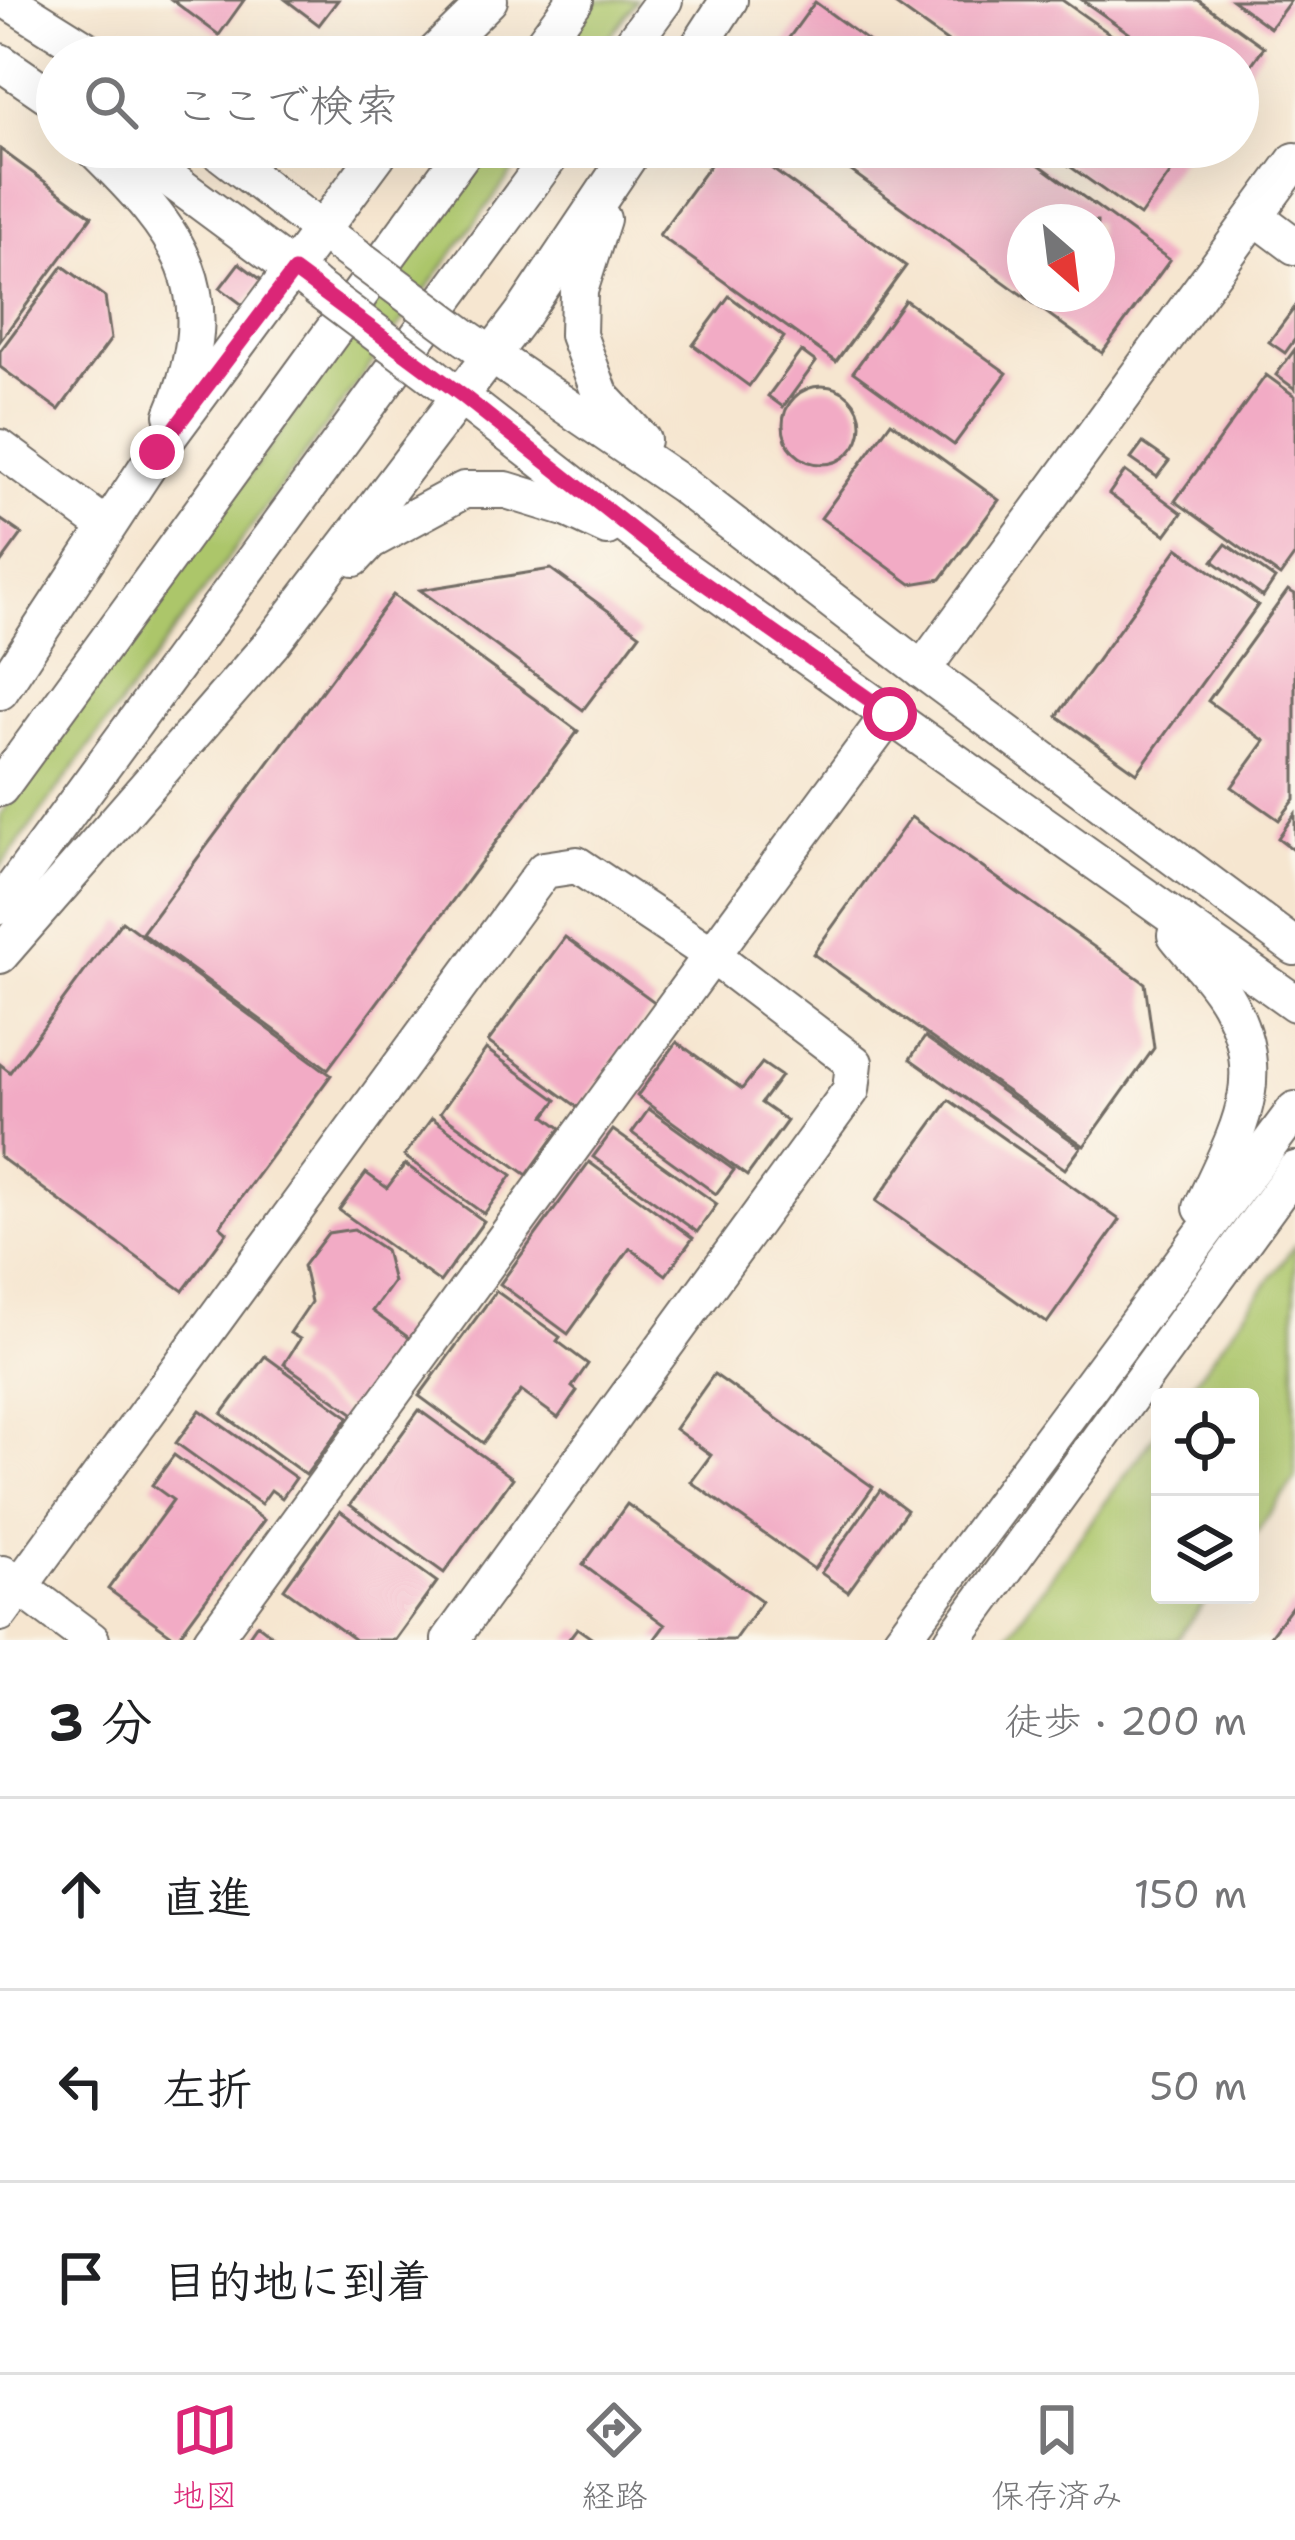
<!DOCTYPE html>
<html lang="ja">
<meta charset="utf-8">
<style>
:root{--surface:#fff;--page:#f6f6f6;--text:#202124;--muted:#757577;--line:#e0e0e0;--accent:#db2777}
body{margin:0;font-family:"Shantell Sans","Klee One",sans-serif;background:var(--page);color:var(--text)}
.controls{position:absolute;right:36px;bottom:36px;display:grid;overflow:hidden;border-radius:12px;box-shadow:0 12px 48px #0002}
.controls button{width:108px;height:108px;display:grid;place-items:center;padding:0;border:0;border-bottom:3px solid var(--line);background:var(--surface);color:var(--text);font:60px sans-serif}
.compass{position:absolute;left:1007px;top:204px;width:108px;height:108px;border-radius:50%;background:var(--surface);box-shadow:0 12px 48px #0002;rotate:152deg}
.stop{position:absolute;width:36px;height:36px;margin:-27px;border:9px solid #db2777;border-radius:50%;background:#fff}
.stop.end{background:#db2777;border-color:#fff;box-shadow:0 3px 12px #0008}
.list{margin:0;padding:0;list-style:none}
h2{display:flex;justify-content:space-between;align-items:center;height:156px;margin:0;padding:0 48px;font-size:51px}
h2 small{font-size:39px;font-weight:400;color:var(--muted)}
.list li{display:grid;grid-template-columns:78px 1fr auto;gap:36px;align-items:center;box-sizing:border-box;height:192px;padding:0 48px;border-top:3px solid var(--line)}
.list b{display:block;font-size:45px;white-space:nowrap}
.list em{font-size:39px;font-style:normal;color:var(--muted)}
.icon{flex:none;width:66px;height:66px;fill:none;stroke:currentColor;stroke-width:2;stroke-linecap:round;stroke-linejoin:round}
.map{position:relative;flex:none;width:1295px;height:1640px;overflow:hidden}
.search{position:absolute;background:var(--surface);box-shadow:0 12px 48px #0002;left:36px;right:36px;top:36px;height:132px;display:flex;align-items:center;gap:30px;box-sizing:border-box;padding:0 42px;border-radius:66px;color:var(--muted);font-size:45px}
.sheet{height:732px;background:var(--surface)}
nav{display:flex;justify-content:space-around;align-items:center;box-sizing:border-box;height:168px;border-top:3px solid var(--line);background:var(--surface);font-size:33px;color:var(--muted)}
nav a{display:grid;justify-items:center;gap:6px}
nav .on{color:var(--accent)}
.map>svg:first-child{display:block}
.green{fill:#acc66b;stroke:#6c784b;stroke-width:3}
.building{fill:#f2abc5;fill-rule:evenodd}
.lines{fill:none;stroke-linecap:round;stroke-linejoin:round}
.minor-casing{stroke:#726c65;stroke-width:40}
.minor{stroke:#fff;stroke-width:36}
.minor-bridge-casing{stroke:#726c65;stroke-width:40;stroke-linecap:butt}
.minor-bridge{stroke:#fff;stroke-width:36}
.route{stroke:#db2777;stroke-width:15}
</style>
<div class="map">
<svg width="1295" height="1640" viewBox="0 0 1295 1640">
<rect width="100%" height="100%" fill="#fbf7ec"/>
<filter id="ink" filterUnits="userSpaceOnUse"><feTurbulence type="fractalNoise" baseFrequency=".00833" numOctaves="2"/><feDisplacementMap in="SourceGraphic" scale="24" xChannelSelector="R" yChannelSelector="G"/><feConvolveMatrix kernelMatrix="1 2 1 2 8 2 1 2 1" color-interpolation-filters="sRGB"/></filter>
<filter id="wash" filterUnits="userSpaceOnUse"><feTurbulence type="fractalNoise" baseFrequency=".004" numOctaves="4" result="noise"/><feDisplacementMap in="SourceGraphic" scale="48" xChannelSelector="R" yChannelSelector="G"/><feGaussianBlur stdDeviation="2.7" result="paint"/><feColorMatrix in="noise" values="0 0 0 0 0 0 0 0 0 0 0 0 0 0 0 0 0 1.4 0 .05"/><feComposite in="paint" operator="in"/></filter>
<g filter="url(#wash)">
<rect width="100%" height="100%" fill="#f6e6d0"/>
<g class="green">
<polygon points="597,0 637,0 596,57 555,57"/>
<polygon points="489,147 531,147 0,868 0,815"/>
<polygon points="1295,1245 1295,1479 1250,1541 1250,1397 1183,1397"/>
<polygon points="1160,1428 1160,1595 1210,1595 1177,1640 1004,1640"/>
</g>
<g id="blocks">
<g class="building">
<polygon points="172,0 244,0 219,35"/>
<polygon points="286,0 338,0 319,25"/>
<polygon points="889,0 1062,0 1116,38 1103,57 969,57"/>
<polygon points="1082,0 1198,0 1264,47 1238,83 1238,57 1163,57"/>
<polygon points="1232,0 1291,0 1270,28"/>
<polygon points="815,2 890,57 775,57"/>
<polygon points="1125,44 1143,57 1115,57"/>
<polygon points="723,147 742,147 906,266 836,362 659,235"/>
<path d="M818 147H1015L1170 260 1102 353ZM1025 222H1097V294H1025Z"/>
<polygon points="1051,147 1189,147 1140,216 1048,151"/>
<polygon points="0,149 92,216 0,341"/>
<polygon points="239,263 263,281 244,306 220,288"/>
<polygon points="63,266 105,297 111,339 59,410 0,367 0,351"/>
<polygon points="729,296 784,337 749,386 693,345"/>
<polygon points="905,300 1007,373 954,445 853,372"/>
<polygon points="1295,307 1295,339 1285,353 1269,342"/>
<polygon points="1295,349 1295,389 1276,375"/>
<polygon points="801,351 816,362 783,407 768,396"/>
<polygon points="1266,375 1295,396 1295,555 1280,576 1175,501"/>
<circle cx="822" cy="425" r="39"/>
<polygon points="891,422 999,500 941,579 911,584 821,518"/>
<polygon points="1143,443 1169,461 1157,477 1131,459"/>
<polygon points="1125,471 1182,513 1166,535 1109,494"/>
<polygon points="0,519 22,534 0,564"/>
<polygon points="1226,544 1275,579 1263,597 1213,561"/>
<polygon points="1178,548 1258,605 1137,773 1057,716"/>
<polygon points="551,569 640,634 583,710 420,590"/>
<polygon points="1288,590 1295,594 1295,799 1279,820 1232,787 1265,741 1208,701"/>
<polygon points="393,595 578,731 328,1069 142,933"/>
<polygon points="1295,814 1295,851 1278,838"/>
<polygon points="911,817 1145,983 1154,1048 1084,1146 813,954"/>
<polygon points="122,921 331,1075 220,1226 227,1232 183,1291 0,1157 0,1064 10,1072"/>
<polygon points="565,937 656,1003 579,1108 488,1042"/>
<polygon points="925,1037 1081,1147 1065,1169 910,1059"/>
<polygon points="677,1042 742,1089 762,1063 781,1076 761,1103 787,1121 747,1176 637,1096"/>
<polygon points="486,1049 557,1100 545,1116 561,1128 527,1175 440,1113"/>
<polygon points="949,1100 1120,1220 1047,1323 876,1201"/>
<polygon points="649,1109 734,1170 716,1194 632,1133"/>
<polygon points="432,1118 512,1175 484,1214 404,1156"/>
<polygon points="613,1130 717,1204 697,1232 593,1157"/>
<polygon points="589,1162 693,1238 666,1275 630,1248 568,1334 500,1284"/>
<polygon points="405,1164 484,1221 440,1282 339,1210 366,1173 387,1188"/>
<polygon points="354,1229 385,1250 393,1282 372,1311 412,1340 357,1416 284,1364 300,1339 290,1333 311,1302 303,1266 328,1233"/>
<polygon points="496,1291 560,1337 557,1341 588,1364 572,1387 577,1391 558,1418 521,1391 483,1443 419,1396"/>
<polygon points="265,1356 349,1417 306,1475 222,1414"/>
<polygon points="714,1374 873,1487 814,1569 691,1482 711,1455 675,1429"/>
<polygon points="200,1410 296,1478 282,1498 271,1490 261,1504 176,1443"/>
<polygon points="419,1410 513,1478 444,1573 350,1505"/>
<polygon points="174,1455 264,1520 177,1639 108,1589 173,1500 152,1485"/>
<polygon points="880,1490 907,1510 848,1592 821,1573"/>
<polygon points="627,1504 762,1601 734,1640 654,1640 665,1625 583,1565"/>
<polygon points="340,1511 437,1582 395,1640 355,1640 284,1589"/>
<polygon points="1295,1602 1295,1640 1267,1640"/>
<polygon points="257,1624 278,1640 246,1640"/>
<polygon points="577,1628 594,1640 568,1640"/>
</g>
</g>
</g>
<g filter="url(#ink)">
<use href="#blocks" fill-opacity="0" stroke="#726c65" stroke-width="3"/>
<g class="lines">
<g class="minor-casing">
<g id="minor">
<polyline points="7,0 98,57"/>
<polyline points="431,57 489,0"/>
<polyline points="533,57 575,0"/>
<polyline points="622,57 664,0"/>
<polyline points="692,57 729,0"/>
<polyline points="0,62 57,101"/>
<path d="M92 147C180 233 226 290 173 415"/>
<polyline points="127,147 312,284"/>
<polyline points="213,147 339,244"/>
<polyline points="1255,216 1295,246"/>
<polyline points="602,219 579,291 578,335 601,396 642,440"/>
<polyline points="465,337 681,484 922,670 1295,947"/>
<polyline points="435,377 664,555 1295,1003"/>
<polyline points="0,448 107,527"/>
<polyline points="354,558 370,541 464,490 506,490 568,509 607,527"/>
<polyline points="922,670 1295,161"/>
<polyline points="0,691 157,452 383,147"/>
<polyline points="0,788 467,147"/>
<polyline points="0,906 557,147"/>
<path d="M1176 935C1193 957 1216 979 1229 1003 1272 1081 1235 1135 1202 1208"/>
<polyline points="0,955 271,644 522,315 635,147"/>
<polyline points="3,1574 91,1640"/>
<polyline points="0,1613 544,870 577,865 712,955 890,714"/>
<polyline points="212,1640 712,955 854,1063 851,1090 450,1640"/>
<polyline points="901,1640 1295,1110"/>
<polyline points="953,1640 1295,1170"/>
</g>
</g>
<use href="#minor" class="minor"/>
<g class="minor-bridge-casing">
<g id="minor-bridge">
<polyline points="344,247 465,337"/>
<polyline points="315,287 435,377"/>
</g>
</g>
<use href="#minor-bridge" class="minor-bridge"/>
</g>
</g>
<g class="lines" filter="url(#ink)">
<polyline class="route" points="157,452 294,271 463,396 664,555 890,714"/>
</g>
</svg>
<div class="controls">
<button><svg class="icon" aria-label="locate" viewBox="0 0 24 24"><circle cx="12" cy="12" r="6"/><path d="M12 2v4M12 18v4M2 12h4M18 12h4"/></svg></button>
<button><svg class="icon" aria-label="layers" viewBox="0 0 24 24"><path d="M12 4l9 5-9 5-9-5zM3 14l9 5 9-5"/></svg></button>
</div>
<svg class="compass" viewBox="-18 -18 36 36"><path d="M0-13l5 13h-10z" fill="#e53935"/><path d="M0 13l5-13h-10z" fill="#757577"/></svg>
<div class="stop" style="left:890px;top:714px"></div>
<div class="stop end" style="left:157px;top:452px"></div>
<div class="search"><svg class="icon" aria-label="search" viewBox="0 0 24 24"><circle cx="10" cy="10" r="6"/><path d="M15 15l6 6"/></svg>ここで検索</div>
</div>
<section class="sheet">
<h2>3 分<small>徒歩 · 200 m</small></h2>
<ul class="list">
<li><svg class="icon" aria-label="ahead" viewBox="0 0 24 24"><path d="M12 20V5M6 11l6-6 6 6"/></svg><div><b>直進</b></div><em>150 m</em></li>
<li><svg class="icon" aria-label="left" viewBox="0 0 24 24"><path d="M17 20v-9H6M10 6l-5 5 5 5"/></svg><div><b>左折</b></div><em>50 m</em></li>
<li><svg class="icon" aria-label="arrive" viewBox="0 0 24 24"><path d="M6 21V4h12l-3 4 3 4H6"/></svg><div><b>目的地に到着</b></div></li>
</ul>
</section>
<nav>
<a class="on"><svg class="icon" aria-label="map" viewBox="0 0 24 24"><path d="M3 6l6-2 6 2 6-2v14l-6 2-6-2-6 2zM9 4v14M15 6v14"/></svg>地図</a>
<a><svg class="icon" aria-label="directions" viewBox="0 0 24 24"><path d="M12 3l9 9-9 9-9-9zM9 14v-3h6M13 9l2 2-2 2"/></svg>経路</a>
<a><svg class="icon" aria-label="saved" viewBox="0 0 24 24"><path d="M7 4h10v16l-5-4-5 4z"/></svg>保存済み</a>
</nav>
